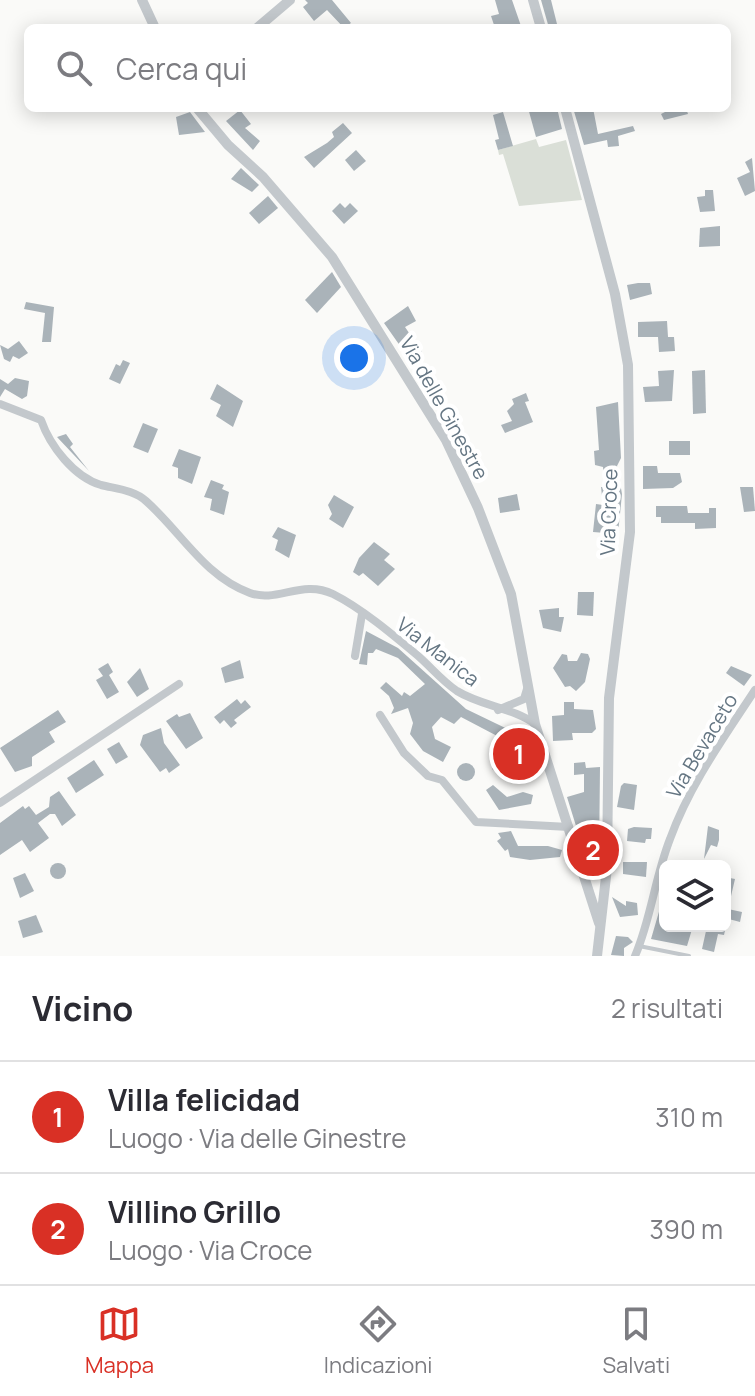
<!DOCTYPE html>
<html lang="it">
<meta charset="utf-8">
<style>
:root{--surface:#fff;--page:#f7f7f7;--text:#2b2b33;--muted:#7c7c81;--line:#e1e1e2;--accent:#d93025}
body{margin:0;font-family:Manrope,sans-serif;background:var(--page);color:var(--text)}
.controls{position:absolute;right:24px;bottom:24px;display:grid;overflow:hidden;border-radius:12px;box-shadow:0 4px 20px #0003}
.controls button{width:72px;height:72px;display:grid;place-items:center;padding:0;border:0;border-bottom:2px solid var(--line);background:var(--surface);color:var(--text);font:40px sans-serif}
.you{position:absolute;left:354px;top:358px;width:28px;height:28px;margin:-20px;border:6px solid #fff;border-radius:50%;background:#1a73e8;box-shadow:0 0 0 12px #1a73e833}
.badge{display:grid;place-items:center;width:52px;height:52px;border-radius:50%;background:var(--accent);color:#fff;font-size:26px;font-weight:700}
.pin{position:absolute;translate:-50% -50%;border:4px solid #fff;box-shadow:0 2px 8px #0006}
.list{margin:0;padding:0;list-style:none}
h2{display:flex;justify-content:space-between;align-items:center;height:104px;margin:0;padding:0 32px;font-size:34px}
h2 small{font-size:26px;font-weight:400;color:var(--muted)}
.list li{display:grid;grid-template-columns:52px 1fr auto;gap:24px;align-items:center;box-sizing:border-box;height:112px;padding:0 32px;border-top:2px solid var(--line)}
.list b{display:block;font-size:30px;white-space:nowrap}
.list p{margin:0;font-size:26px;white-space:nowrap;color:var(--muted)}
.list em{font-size:26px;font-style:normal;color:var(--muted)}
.icon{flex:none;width:44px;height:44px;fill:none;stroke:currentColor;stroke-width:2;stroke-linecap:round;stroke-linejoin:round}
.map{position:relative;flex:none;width:755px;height:956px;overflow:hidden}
.search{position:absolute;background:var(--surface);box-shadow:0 4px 20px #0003;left:24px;right:24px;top:24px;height:88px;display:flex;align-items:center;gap:20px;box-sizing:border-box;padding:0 28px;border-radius:12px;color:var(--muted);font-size:30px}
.sheet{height:328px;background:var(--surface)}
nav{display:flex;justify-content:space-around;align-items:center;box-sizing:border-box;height:112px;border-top:2px solid var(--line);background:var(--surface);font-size:22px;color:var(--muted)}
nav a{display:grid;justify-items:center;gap:4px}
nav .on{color:var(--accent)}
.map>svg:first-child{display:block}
.green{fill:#dadfd7}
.building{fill:#aab3b9}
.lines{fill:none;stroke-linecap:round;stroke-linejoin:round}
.service{stroke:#c3c8cc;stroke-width:4}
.minor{stroke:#c3c8cc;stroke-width:8}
.tertiary{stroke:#c3c8cc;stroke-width:10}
.labels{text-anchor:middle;stroke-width:8;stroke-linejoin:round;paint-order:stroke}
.street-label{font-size:20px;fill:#657683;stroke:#fff}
</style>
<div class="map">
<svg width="755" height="956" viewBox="0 0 755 956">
<rect width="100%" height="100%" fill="#fafaf8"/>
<polygon class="green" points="536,139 539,147 566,140 582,200 519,206 503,154 499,155 498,150"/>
<g class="building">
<polygon points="305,0 332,0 351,23 344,28 327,10 314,21 303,7 308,3"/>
<polygon points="495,0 512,0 521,26 495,28 491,16 499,14"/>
<polygon points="541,0 551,0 558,28 549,28"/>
<polygon points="528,108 557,108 562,129 536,137"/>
<polygon points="573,108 593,108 598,134 633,126 635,131 618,136 619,146 608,147 607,140 584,145"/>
<polygon points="673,108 686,108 688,114 664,120 661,114"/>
<polygon points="240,110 251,124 245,128 260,141 253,150 226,121"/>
<polygon points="190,112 205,132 179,135 176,117"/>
<polygon points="503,112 513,146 498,150 495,140 499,139 493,115"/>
<polygon points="343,123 352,133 314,168 304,157 327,143 334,137 332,132"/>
<polygon points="356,150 366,161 354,171 345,160"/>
<polygon points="752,158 755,191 745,196 737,178 750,172 745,162"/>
<polygon points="241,168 259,185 252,192 231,179"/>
<polygon points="705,190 713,190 715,211 700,212 697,197 705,196"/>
<polygon points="268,196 278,208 259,224 249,213"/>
<polygon points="340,203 345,208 350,203 358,211 344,224 332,211"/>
<polygon points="720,226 720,246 699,247 700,228"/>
<polygon points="332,272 341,287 317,313 305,300"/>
<polygon points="638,283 650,283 652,294 630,300 627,285"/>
<polygon points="26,302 54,307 51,342 42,342 45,313 24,309"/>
<polygon points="408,306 416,321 405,327 422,352 410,360 384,323"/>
<polygon points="667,321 668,337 674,337 675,351 659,352 658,337 638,337 638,322"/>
<polygon points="19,341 28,353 19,359 13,356 10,362 4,359 0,345 8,349"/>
<polygon points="123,360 130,363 120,384 109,379 116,364 120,366"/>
<polygon points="674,370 672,401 645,402 643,387 659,386 658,371"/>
<polygon points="705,370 706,413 693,414 692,371"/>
<polygon points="15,378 29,381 27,396 22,399 5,389 0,397 0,379 8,384"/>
<polygon points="217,384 243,401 233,427 216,416 221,405 210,399"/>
<polygon points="526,393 529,401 525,402 533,422 505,433 501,425 512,421 507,411 514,404 512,399"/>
<polygon points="618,402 621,458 617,466 622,494 618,534 593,532 596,504 603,505 601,487 605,487 603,467 595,465 594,451 599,450 596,407"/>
<polygon points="143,423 158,429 148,453 133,447"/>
<polygon points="66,434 73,444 70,447 89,471 57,437"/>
<rect x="669" y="441" width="21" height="14"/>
<polygon points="179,449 201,457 192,484 178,478 178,468 172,466"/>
<polygon points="643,466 657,466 658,473 680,473 682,482 673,488 643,489"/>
<polygon points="211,480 224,485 222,489 229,492 224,515 210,510 212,499 204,497"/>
<polygon points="740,487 753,487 755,511 744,512"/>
<polygon points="517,494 520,510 500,513 498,498"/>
<polygon points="334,495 354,507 343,528 329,519 332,514 328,505"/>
<polygon points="656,506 687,506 688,513 709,513 709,508 716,508 716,528 695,529 695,523 661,523 661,517 656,517"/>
<polygon points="278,527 296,535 289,558 275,550 278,540 272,537"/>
<polygon points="374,542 390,554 384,560 395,569 378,586 363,573 359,576 353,572 359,558"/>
<polygon points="578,592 594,592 593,616 577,615"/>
<polygon points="559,608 559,617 564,617 561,632 543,628 539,610"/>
<polygon points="366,631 398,648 466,709 526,738 536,753 509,769 507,764 499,774 492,769 501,756 518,747 461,717 454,724 441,717 432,727 435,739 451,747 443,762 423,751 410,734 413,723 408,708 391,714 394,708 389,696 380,688 386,682 402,696 404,692 410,696 425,684 398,658 376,649 373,653 368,653 367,665 359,664"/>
<polygon points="581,653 588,654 590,659 585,682 576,691 570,686 565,687 553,668 562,654 567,655 568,661 577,661"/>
<polygon points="240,660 244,678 225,683 221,668"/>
<polygon points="108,663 113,672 109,675 119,692 107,699 96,680 103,676 98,669"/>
<polygon points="731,666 752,675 744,686 726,673"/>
<polygon points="140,668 149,689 137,697 127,682"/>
<polygon points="237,699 241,704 245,700 251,707 234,720 237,723 231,728 224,720 220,724 214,717"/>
<polygon points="564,702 574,702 574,709 593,710 596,729 592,733 572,733 573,740 553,741 552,716 564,715"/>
<polygon points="58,710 66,722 49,732 55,742 32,757 32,766 15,772 0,748"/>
<polygon points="190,713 203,738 186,749 166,721 177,714 179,717"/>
<polygon points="161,728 164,743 180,765 169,773 166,768 160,772 140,745 143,735"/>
<polygon points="119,742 128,757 116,764 107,749"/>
<polygon points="94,760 104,775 76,793 67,778"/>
<polygon points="585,762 586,768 600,767 599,858 586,858 567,797 584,792 584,774 574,775 574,763"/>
<circle cx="466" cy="772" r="9"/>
<polygon points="624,783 637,785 634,810 617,807 621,786"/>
<polygon points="493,785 507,797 523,792 533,795 531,804 499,810 486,790"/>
<polygon points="59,791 76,815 62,826 55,814 50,814 38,823 49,838 30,852 22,840 0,855 0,823 23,806 25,809 29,806 36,815 49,807 50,797"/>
<polygon points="708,826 719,830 719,840 717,847 711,845 704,859"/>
<polygon points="634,827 652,828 651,839 646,839 645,843 627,841 628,829"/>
<polygon points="511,831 518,846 548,846 562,850 560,857 530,860 510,857 508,849 505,851 497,841 501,838 498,833"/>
<polygon points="623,862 647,862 646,877 623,874"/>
<circle cx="58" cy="871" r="8"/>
<polygon points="25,873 34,891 20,898 13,878"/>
<polygon points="725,877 735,879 728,909 742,912 740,922 725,918"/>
<polygon points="612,897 626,906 626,901 637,903 638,915 620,917"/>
<polygon points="663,898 665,926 693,926 687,946 651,939"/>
<polygon points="36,915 43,932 23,938 18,921"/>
<polygon points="699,926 726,926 724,935 718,934 714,952 702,949 706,931"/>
<polygon points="616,936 628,937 633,942 624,948 624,956 611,955"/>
</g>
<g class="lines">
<polyline class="service" points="639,946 689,956"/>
<g class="minor">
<path d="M0 404 41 420C50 446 74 477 101 485 117 489 134 490 146 501 181 532 204 576 250 593 277 603 302 579 333 594 361 608 392 634 417 655 430 666 442 681 457 691 481 706 514 708 535 724"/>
<polyline points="355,656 362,614"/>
<polyline points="498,710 524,699 527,689"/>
<polyline points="380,715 404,753 428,776 442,780 476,822 569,827"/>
<polyline points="0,803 179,684"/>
<polyline points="585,871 597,873 607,868"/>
<path d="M635 956C651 919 655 877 670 839 690 784 723 739 755 690"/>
</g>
<g class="tertiary">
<polyline points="142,0 155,28"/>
<polyline points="533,0 541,28"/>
<polyline points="257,28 290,0"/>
<polyline points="197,108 228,145 263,177 332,257 446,440 478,508 511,594 535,724 599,923"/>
<polyline points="565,108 615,294 628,365 630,532 609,698 607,868 597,956"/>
</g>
</g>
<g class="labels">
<g class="street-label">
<text transform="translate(444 408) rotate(61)" y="7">Via delle Ginestre</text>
<text transform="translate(609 512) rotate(-88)" y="7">Via Croce</text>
<text transform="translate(438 652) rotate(38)" y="7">Via Manica</text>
<text transform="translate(702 746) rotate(-59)" y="7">Via Bevaceto</text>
</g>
</g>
</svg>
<div class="controls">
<button><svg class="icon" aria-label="layers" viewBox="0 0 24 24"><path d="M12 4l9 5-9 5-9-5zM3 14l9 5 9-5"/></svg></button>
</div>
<div class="you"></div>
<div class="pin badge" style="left:519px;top:754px">1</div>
<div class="pin badge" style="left:593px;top:850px">2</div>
<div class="search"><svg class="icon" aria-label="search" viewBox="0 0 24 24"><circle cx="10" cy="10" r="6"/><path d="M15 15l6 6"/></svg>Cerca qui</div>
</div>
<section class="sheet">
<h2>Vicino<small>2 risultati</small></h2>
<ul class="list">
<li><span class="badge">1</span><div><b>Villa felicidad</b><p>Luogo · Via delle Ginestre</p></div><em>310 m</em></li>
<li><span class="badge">2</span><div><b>Villino Grillo</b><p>Luogo · Via Croce</p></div><em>390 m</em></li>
</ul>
</section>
<nav>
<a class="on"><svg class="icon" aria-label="map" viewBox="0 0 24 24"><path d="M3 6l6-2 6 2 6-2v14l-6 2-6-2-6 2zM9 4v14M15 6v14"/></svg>Mappa</a>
<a><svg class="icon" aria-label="directions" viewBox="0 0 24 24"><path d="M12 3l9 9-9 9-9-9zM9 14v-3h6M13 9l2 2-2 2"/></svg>Indicazioni</a>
<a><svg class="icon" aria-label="saved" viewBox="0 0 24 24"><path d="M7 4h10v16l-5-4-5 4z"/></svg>Salvati</a>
</nav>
